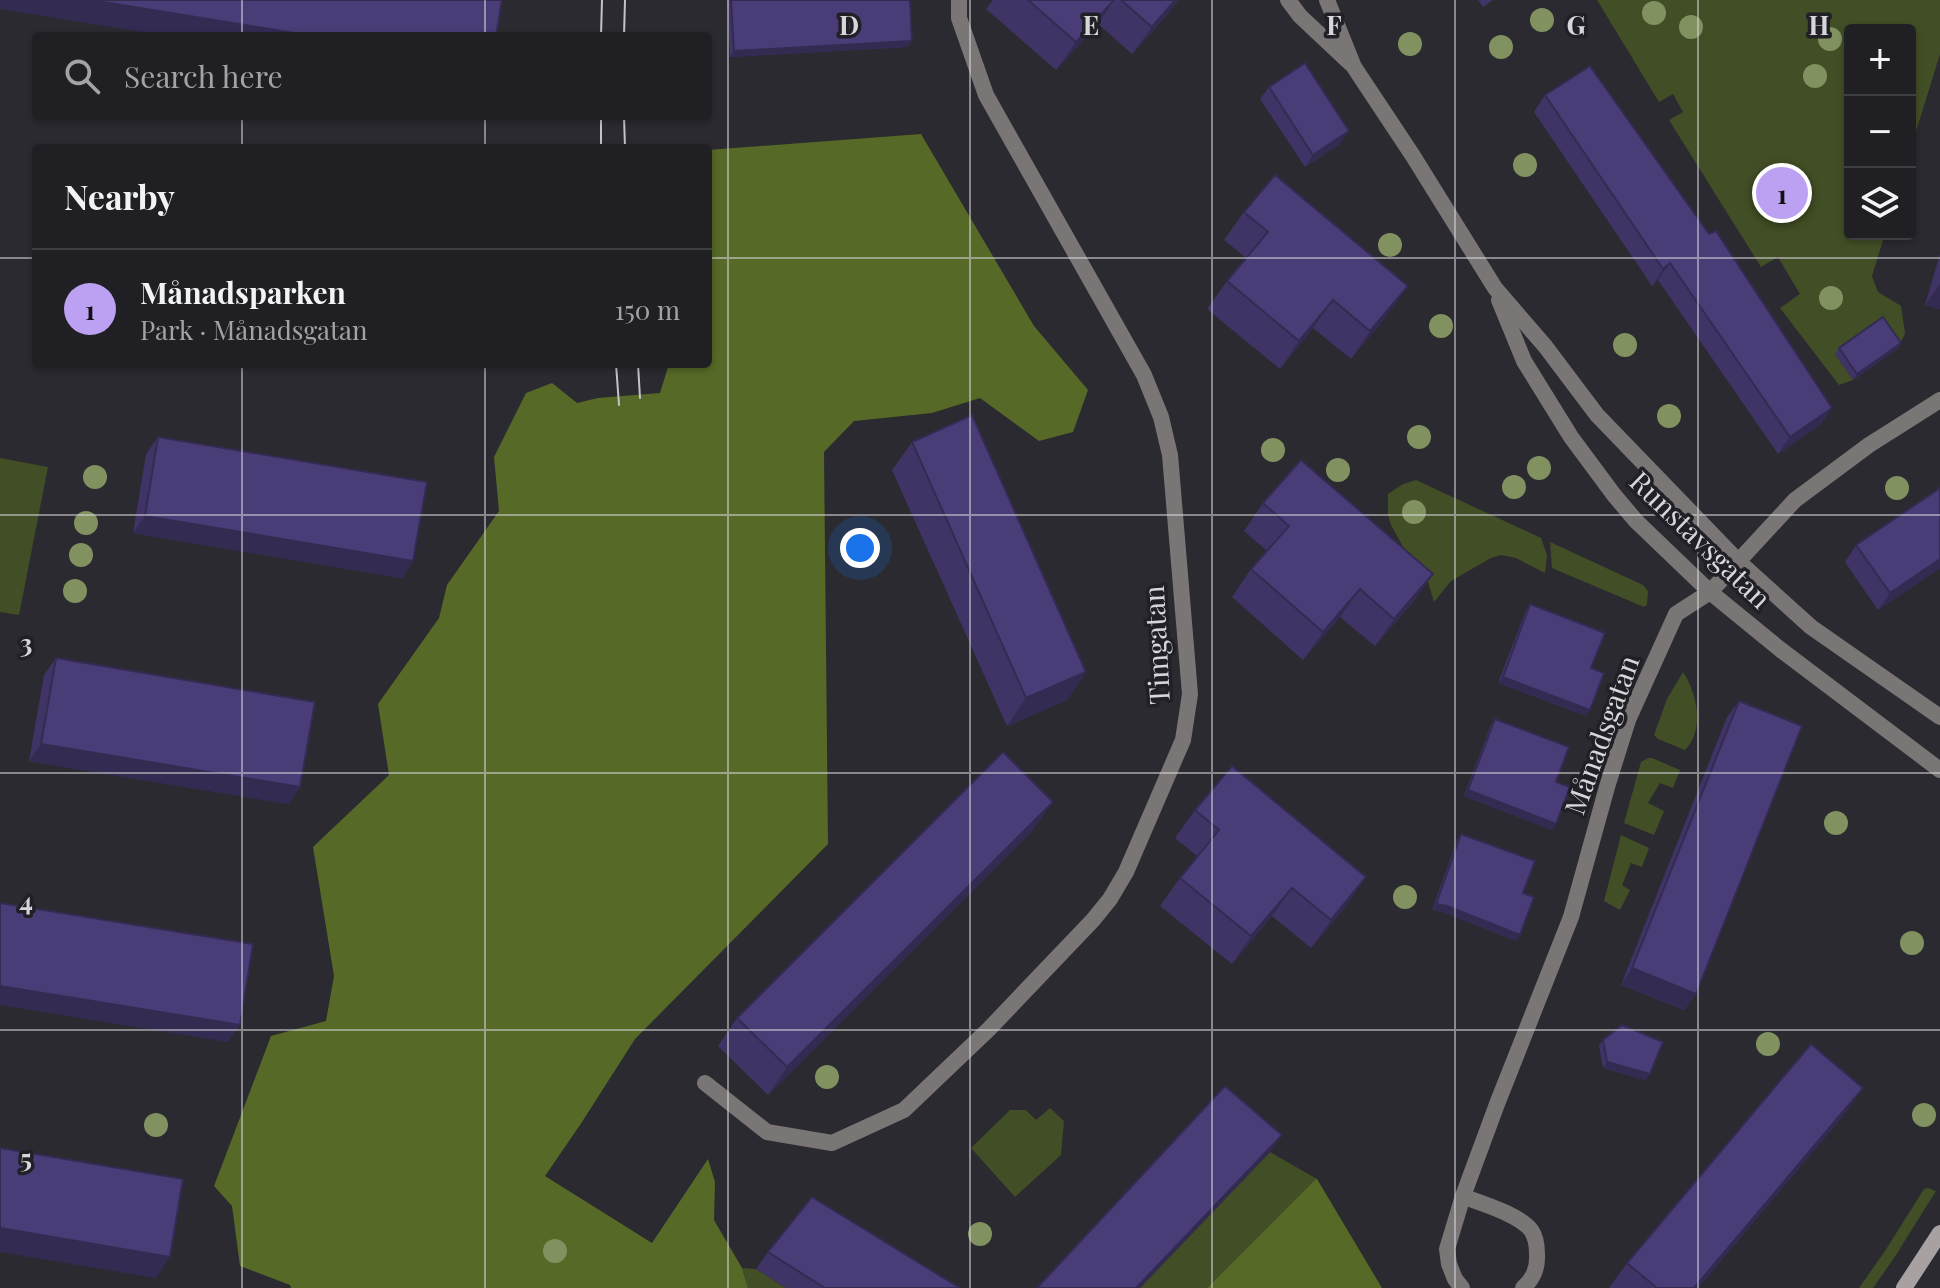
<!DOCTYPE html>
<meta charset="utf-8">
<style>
:root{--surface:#202024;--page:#28282c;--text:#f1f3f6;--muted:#a2a3a6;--line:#3d3e41;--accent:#bca0f2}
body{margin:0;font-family:"Playfair Display",serif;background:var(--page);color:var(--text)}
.controls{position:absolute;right:24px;top:24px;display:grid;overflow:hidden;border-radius:8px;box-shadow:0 2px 6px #0004}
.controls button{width:72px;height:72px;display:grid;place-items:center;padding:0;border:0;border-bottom:2px solid var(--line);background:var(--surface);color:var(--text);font:40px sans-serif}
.you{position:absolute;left:860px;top:548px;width:28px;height:28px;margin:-20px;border:6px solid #fff;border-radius:50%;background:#1a73e8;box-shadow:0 0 0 12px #1a73e833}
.badge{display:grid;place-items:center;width:52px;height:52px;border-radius:50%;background:var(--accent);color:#111;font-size:26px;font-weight:700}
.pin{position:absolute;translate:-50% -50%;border:4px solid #fff;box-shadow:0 2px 8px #0006}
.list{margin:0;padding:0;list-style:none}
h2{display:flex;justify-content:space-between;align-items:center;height:104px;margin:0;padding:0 32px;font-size:34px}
h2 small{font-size:26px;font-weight:400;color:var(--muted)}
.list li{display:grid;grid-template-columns:52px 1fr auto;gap:24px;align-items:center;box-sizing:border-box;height:120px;padding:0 32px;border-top:2px solid var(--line)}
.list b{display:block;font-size:30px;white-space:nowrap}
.list p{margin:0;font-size:26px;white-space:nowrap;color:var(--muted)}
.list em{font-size:26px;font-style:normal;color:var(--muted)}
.icon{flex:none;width:44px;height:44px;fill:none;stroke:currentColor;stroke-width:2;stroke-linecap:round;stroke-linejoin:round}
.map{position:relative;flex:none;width:1940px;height:1288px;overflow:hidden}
.search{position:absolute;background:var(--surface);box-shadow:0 2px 6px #0004;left:32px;top:32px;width:680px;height:88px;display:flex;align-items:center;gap:20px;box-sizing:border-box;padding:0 28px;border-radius:8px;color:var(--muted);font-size:30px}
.panel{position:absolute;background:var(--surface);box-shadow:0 2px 6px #0004;left:32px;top:144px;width:680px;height:224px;border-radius:8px}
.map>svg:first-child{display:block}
.green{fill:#424e25}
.forest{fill:#566926}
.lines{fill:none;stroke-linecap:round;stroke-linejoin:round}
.minor{stroke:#7a7676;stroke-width:16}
.tertiary{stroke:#7a7676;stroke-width:16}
.secondary{stroke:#a8a1a1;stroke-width:16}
.tram{stroke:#c4c4c8;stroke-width:2}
.tree{fill:#819160}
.wall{fill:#403466}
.shaded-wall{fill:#342b53}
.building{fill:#4a3d77;stroke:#342b53;stroke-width:2}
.grid{fill:none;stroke:#d7d7db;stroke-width:2;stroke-opacity:0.55}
.labels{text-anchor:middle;stroke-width:7;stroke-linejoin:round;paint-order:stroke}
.street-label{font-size:28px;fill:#d7d7db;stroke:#212026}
.grid-label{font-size:26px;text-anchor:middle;font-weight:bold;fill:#d7d7db;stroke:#212026;stroke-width:7;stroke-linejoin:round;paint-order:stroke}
</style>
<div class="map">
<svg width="1940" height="1288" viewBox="0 0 1940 1288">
<rect width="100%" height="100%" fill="#2b2a30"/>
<g class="green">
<polygon points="1597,0 1940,0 1940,54 1910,151 1910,30 1850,30 1850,234 1885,234 1872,276 1878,292 1901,306 1905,334 1897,349 1835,354 1853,380 1839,385 1780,308 1800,294 1778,257 1761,267 1669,120 1683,112 1673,94 1659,102"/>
<polygon points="0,458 48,467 19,615 0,612"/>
<polygon points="1416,480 1541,538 1547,555 1545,573 1516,558 1501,555 1491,558 1451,581 1434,602 1426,575 1411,561 1391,525 1388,515 1388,494 1403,484"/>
<polygon points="1550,542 1643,585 1648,591 1647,605 1644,607 1552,568"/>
<path d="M1683 672C1697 693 1705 730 1685 750L1658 739 1654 735 1667 699Z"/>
<polygon points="1648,758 1652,758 1680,770 1673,788 1660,783 1648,803 1664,811 1654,835 1624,823 1641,762"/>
<polygon points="1621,835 1649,848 1642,867 1631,863 1622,885 1630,890 1620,910 1604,901"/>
<polygon points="1050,1108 1064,1121 1061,1155 1015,1197 971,1148 1010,1110 1026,1110 1036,1120"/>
<polygon points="1270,1152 1317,1179 1207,1288 1140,1288"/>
<polygon points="1928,1188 1936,1191 1894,1258 1873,1288 1859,1288 1885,1251 1924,1189"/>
<polygon points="742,1268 756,1269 786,1288 748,1288"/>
</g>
<g class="forest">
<polygon points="921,134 1034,326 1088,390 1073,432 1039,441 980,398 932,413 854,421 824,452 828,844 635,1039 582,1122 545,1176 652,1243 708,1159 715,1182 714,1220 742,1268 748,1288 291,1288 290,1285 240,1266 232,1206 214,1186 271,1036 326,1021 334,976 313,847 389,775 378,704 439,618 447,585 499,511 494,457 526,393 552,383 577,403 598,398 660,393 669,364 708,364 708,150"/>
<polygon points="1317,1179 1382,1288 1207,1288 1316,1179"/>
</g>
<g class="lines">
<g class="minor">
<polyline points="705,1083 767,1132 832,1143 904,1110 989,1029 1093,920 1110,899 1126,872 1183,740 1190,694 1170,455 1161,417 1144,375 986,95 959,18 959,0"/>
<path d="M1463 1196C1481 1204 1519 1214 1531 1230 1536 1237 1537 1246 1537 1254 1538 1269 1533 1279 1523 1288"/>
<polyline points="1462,1288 1455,1279 1449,1264 1447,1249 1463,1196 1497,1104 1571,917 1607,787 1628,720 1676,614 1710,592 1795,500 1869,445 1940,400"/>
</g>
<g class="tertiary">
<polyline points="1288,0 1300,16 1350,63"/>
<polyline points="1327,0 1354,67 1413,156 1495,288 1545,346 1597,415 1739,562 1811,627 1940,717"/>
<polyline points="1499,300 1524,361 1571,437 1614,495 1636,521 1710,592 1781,650 1940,770"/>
</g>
<polyline class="secondary" points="1904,1288 1940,1233"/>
<g class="tram">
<polyline points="601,36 602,0"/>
<polyline points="624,36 625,0"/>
<polyline points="601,116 601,148"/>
<polyline points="624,116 625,148"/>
<polyline points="616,364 619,405"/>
<polyline points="638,364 640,398"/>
</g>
</g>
<g class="tree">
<circle cx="1654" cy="13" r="12"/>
<circle cx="1542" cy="20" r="12"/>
<circle cx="1691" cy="27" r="12"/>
<circle cx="1830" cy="39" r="12"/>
<circle cx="1410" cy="44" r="12"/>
<circle cx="1501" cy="47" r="12"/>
<circle cx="1815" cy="76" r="12"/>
<circle cx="1525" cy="165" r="12"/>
<circle cx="1390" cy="245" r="12"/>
<circle cx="1831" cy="298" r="12"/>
<circle cx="1441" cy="326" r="12"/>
<circle cx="1625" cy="345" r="12"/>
<circle cx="1669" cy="416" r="12"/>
<circle cx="1419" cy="437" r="12"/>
<circle cx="1273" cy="450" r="12"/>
<circle cx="1539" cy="468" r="12"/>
<circle cx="1338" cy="470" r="12"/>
<circle cx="95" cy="477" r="12"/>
<circle cx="1514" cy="487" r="12"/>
<circle cx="1897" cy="488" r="12"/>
<circle cx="1414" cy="512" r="12"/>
<circle cx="86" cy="523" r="12"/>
<circle cx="81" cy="555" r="12"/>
<circle cx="75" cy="591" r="12"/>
<circle cx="1836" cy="823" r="12"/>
<circle cx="1405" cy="897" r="12"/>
<circle cx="1912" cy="943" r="12"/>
<circle cx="1768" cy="1044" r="12"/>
<circle cx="827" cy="1077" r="12"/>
<circle cx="1924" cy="1115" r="12"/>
<circle cx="156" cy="1125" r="12"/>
<circle cx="980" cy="1234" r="12"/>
<circle cx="555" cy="1251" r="12"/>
</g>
<g class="wall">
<polygon points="727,0 910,0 908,47 730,57"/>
<polygon points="993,0 1178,0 1168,14 1132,54 1098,24 1056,70 986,9"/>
<polygon points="1478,0 1493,0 1483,7"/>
<polygon points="1269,87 1341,143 1305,167 1260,99"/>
<polygon points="1545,95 1832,408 1820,425 1778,454 1658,280 1652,286 1534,112"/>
<polygon points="1244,212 1388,314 1351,359 1313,328 1280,369 1207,309 1227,281 1246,258 1224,240"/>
<polygon points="1940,254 1940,309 1925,305"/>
<polygon points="1901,343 1897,349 1853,380 1835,354 1839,348"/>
<polygon points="158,437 413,561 402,578 133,533 146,454"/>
<polygon points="912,442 1086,672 1067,700 1007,726 892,470"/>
<polygon points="1940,488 1940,568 1878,610 1845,562 1856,545"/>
<polygon points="1263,503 1433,574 1413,602 1375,646 1340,617 1303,660 1232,597 1251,569 1267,551 1244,531"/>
<polygon points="1530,604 1591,668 1586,716 1498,683 1526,610"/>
<polygon points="56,658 300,787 289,804 29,761 44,675"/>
<polygon points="1739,701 1696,994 1684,1010 1621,985 1727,717"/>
<polygon points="1495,719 1556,782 1556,824 1552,830 1464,796 1491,725"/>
<polygon points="1195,810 1347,905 1311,948 1272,916 1232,964 1160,906 1180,878 1197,856 1175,838"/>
<polygon points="1033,830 768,1095 718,1046 737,1018"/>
<polygon points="1461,834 1523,893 1520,935 1516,941 1443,912 1432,910 1457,840"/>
<polygon points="1603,1040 1650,1074 1645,1080 1603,1068 1599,1046"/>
<polygon points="1863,1088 1843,1116 1698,1288 1609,1288 1627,1263"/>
<polygon points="768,1252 960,1288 786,1288 756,1269"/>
</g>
<g class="shaded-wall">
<polygon points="0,0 91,0 312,36 167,36 0,9"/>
<polygon points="1114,0 1098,24 1056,70 1076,42"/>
<polygon points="1175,0 1178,0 1168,14 1132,54 1152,27"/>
<polygon points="912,41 908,47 730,57 734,51"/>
<polygon points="1349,131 1341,143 1305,167 1313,155"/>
<polygon points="1670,263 1658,280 1652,286 1663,269"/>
<polygon points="1940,284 1940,309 1925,305"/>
<polygon points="1408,286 1388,314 1351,359 1370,331"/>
<polygon points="1333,300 1313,328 1280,369 1299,341"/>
<polygon points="1901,343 1897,349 1853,380 1857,374"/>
<polygon points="1832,408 1820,425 1778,454 1790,437"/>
<polygon points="145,516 413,561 402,578 133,533"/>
<polygon points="1940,559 1940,568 1878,610 1890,593"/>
<polygon points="1433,574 1413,602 1375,646 1394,619"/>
<polygon points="1360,589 1340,617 1303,660 1323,632"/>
<polygon points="1086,672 1067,700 1007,726 1026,698"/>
<polygon points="1503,677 1590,710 1586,716 1498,683"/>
<polygon points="41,744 300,787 289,804 29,761"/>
<polygon points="1468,790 1556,824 1552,830 1464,796"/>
<polygon points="1053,802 1033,830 768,1095 787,1067"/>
<polygon points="1366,877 1347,905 1311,948 1331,920"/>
<polygon points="1292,888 1272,916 1232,964 1251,936"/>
<polygon points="1436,904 1447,906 1520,935 1516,941 1443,912 1432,910"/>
<polygon points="1632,968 1696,994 1684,1010 1621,985"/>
<polygon points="0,986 240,1025 228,1042 0,1005"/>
<polygon points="1607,1062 1650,1074 1645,1080 1603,1068"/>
<polygon points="1863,1088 1843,1116 1698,1288 1694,1288"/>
<polygon points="1282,1135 1270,1152 1140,1288 1136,1288"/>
<polygon points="0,1228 170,1257 156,1278 0,1252"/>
</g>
<g class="building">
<polygon points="91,0 502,0 496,36 312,36"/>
<polygon points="731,0 910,0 912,41 734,51"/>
<polygon points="1028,0 1114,0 1076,42"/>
<polygon points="1121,0 1175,0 1152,27"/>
<polygon points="1305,63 1349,131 1313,155 1269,87"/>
<polygon points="1590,66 1709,234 1716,231 1832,408 1790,437 1670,263 1663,269 1545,95"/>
<polygon points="1275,175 1408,286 1370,331 1333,300 1299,341 1227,281 1268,232 1244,212"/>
<polygon points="1883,317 1901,343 1857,374 1839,348"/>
<polygon points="972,415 1086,672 1026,698 912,442"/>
<polygon points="158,437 427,482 413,561 145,516"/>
<polygon points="1301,460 1433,574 1394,619 1360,589 1323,632 1251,569 1289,526 1263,503"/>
<polygon points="1940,488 1940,559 1890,593 1856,545"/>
<polygon points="1530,604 1605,633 1591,668 1604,673 1590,710 1503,677"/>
<polygon points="56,658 315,702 300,787 41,744"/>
<polygon points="1739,701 1802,726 1696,994 1632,968"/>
<polygon points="1495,719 1569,747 1556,782 1570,787 1556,824 1468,790"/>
<polygon points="1003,752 1053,802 787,1067 737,1018"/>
<polygon points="1232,766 1366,877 1331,920 1292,888 1251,936 1180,878 1219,830 1195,810"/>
<polygon points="1461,834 1535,861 1523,893 1534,897 1520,935 1447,906 1436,904"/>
<polygon points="0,903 253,944 240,1025 0,986"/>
<polygon points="1622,1025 1663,1042 1650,1074 1607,1062 1603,1040"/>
<polygon points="1811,1044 1863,1088 1694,1288 1657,1288 1627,1263"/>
<polygon points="1225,1086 1282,1135 1136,1288 1037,1288"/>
<polygon points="0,1148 183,1179 170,1257 0,1228"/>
<polygon points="812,1197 960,1288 825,1288 768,1252"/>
</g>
<path class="grid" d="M242 0V36M485 0V36M728 0V1288M970 0V1288M1212 0V1288M1455 0V1288M1698 0V1288M242 116V148M485 116V148M0 258H36M708 258H1940M242 364V1288M485 364V1288M0 515H1940M0 773H1940M0 1030H1940"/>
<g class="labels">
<g class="street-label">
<text transform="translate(1700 540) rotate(44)" y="10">Runstavsgatan</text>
<text transform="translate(1157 645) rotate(-93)" y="10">Timgatan</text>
<text transform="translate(1602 735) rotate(-70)" y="10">Månadsgatan</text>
</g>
</g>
<g class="grid-label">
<text x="849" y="35">D</text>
<text x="1091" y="35">E</text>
<text x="1334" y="35">F</text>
<text x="1576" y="35">G</text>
<text x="1819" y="35">H</text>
<text x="26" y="653">3</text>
<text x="26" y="911">4</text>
<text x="26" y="1168">5</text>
</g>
</svg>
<div class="controls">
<button>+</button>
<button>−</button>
<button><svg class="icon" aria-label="layers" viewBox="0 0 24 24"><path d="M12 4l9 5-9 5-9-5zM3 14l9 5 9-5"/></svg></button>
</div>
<div class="you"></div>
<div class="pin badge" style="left:1782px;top:193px">1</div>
<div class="search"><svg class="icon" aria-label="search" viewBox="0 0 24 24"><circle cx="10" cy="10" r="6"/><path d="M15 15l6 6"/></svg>Search here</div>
<section class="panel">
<h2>Nearby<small></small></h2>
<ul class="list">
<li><span class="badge">1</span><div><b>Månadsparken</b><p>Park · Månadsgatan</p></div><em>150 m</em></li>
</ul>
</section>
</div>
